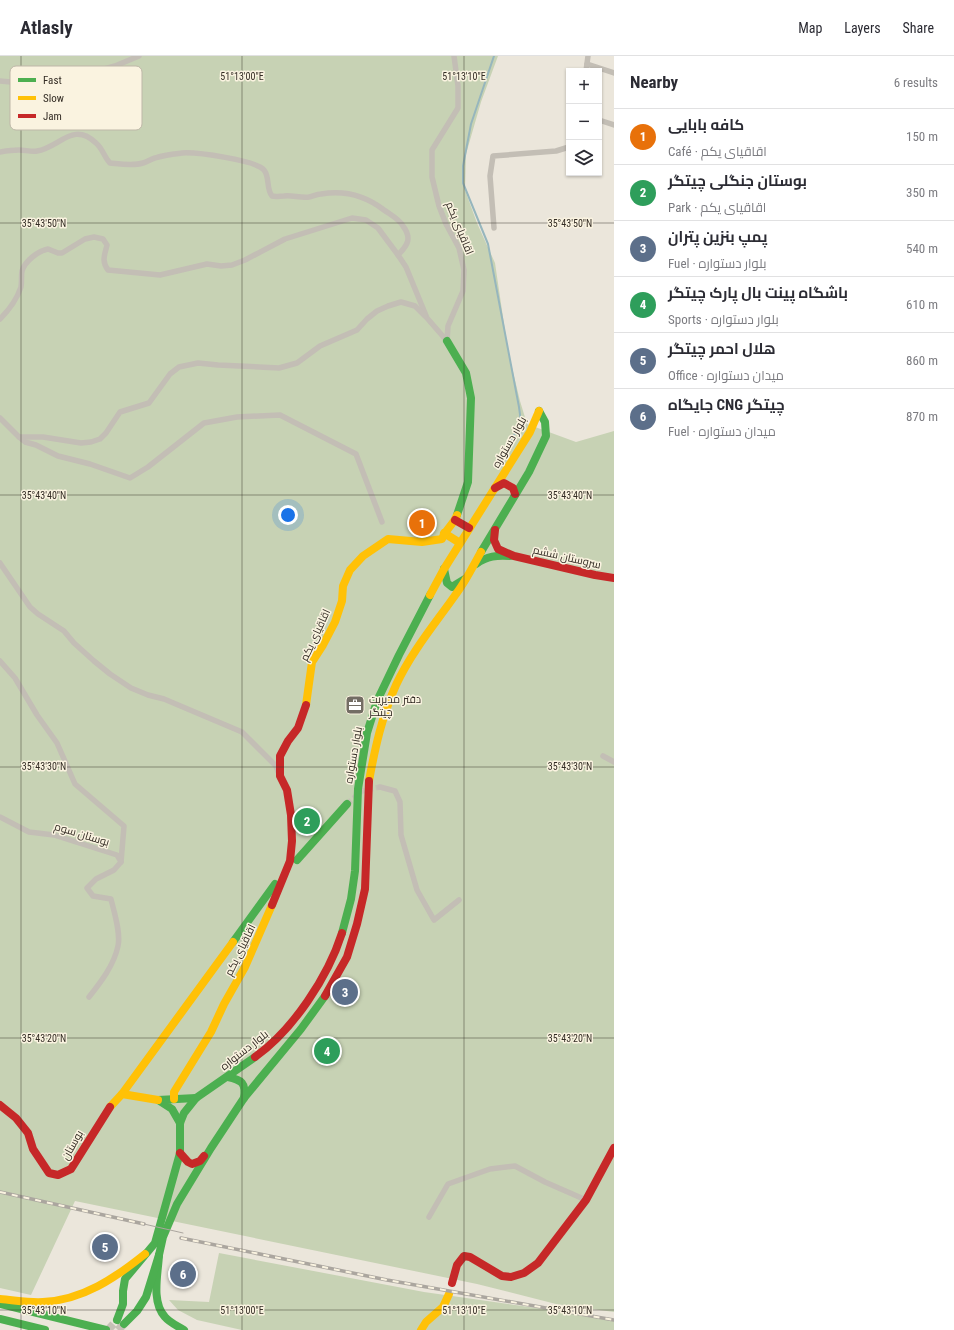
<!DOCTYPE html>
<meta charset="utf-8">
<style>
:root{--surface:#fff;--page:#f2f2f3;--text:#2b2b33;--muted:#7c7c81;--line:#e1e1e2;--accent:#db2777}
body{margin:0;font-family:"Roboto Condensed",Cairo,sans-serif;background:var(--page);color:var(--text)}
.controls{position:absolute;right:12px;top:12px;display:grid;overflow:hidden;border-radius:0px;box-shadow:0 1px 3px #0004}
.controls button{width:36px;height:36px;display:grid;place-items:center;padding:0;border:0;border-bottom:1px solid var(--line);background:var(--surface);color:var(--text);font:20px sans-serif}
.you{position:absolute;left:288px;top:459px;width:14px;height:14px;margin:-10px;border:3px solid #fff;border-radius:50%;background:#1a73e8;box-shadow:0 0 0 6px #1a73e833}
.badge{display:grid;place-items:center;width:26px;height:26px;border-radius:50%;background:var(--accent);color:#fff;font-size:13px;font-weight:700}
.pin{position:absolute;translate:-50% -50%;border:2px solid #fff;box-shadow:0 1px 4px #0006}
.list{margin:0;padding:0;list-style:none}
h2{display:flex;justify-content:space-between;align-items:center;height:52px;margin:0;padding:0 16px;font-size:17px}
h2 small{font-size:13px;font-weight:400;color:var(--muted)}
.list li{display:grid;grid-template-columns:26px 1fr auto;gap:12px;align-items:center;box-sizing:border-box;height:56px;padding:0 16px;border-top:1px solid var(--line)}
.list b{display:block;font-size:15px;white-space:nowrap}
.list p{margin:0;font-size:13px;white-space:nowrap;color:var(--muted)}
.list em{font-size:13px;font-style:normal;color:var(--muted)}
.icon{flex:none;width:22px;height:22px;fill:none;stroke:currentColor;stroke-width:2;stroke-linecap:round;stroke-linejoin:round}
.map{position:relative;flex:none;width:614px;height:1274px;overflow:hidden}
header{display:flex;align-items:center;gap:24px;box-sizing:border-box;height:56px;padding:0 20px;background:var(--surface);border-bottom:1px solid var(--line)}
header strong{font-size:19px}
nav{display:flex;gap:22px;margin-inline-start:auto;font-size:14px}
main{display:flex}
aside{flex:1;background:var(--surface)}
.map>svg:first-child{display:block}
.green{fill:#c7d2b4}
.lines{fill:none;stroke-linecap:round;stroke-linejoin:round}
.stream{stroke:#96b6bd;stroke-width:2}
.street-tunnel{stroke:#c6c1b6;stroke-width:5.5;stroke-dasharray:5.5 3;stroke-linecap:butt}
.secondary-tunnel{stroke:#c6c1b6;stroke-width:8;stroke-dasharray:8 4;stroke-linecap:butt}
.street{stroke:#c3beb5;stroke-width:5.5}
.fast{stroke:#4caf50;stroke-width:8}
.slow{stroke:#ffc107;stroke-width:8}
.jam{stroke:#c62828;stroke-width:8}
.tram{stroke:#aba69f;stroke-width:1}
.rail-casing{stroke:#aba69f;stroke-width:3.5}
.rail{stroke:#faf3e0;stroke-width:2;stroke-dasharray:6;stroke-linecap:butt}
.ticks{fill:none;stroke:#332c24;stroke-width:1;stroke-opacity:0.45}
.labels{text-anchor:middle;stroke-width:3;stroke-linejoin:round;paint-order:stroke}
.street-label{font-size:11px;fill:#332c24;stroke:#faf3e0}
.poi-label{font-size:11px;fill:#332c24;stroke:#faf3e0;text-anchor:start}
.key{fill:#faf3e0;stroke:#beb7a8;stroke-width:1}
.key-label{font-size:11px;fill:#332c24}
.ticks-label{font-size:10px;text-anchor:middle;fill:#332c24;stroke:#faf3e0;stroke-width:3;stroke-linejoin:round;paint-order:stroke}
</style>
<header>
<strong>Atlasly</strong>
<nav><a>Map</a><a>Layers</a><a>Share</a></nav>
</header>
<main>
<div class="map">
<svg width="614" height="1274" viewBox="0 0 614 1274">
<rect width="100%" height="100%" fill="#ebe6db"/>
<g class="green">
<polygon points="0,0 498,0 481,46 466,98 465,134 477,167 495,207 508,295 520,345 527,368 576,386 614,375 614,1256 556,1248 477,1228 75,1145 31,1239 0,1232"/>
<polygon points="219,1197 424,1236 614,1263 614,1274 242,1274 197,1264 178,1254 169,1244 209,1246"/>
</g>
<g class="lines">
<polyline class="stream" points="494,0 471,68 463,110 463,127 488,188 519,351 521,366 502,402"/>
<polyline class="street-tunnel" points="347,748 362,735 380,731"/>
<g class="secondary-tunnel">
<polyline points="108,1274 117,1264"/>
<polyline points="118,1274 124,1268"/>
</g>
<g class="street">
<polyline points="587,8 614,17"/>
<polyline points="586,15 588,0"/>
<polyline points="0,25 32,28 58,26 115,10 139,0"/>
<polyline points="599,64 614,69"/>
<path d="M0 96C6 95 12 94 19 94 25 94 31 96 37 95 60 91 73 65 96 87 103 93 104 101 110 107 121 108 133 110 143 107 147 106 151 103 155 102 163 99 173 98 182 97 196 96 256 104 264 114 270 121 266 133 272 140 276 141 280 140 284 140 292 139 300 142 309 141 313 140 317 138 321 138 344 134 366 140 384 154 391 159 399 163 403 170 412 182 408 189 398 199L406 211 427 262 447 285"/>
<polyline points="494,172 490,120 493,100 556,95 569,91"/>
<path d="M0 263C9 254 17 243 21 231 22 226 21 220 22 215 25 205 38 195 48 193L58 197H62L85 183 94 181 103 183 107 189C105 198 101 205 108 214L160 219 207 208 221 210 232 209 245 204 285 183 352 162 366 164 378 172 398 199"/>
<polyline points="447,285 448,270 463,235 464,214 459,192 446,168 439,150 432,121 432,94 458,52 458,30 454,0"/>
<polyline points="0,362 19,381 43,381 81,387 91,386 100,383 106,377 120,356 149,347 170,318 179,311 198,307 218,309 279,312 297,307 320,290 357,274 367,263 377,255 388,250 401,246 415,250 425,260"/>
<polyline points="19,381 25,386 36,389 58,400 90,408 130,422 148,411 204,367 237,361 280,359 356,398 382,466"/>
<polyline points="0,507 30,551 38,558 64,575 74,587 94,605 110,618 131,632 148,639 164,643 242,676 276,710 278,716"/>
<polyline points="0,605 15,622 37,659 57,687 75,728 124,770 121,806"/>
<polyline points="603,700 614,706"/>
<polyline points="380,731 395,735 400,746 401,779 417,834 434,864 459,844"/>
<path d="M0 761 29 776 54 779 117 799 121 806 114 814 96 823 87 832 93 840 111 843C114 856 121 877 118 890 114 909 101 926 89 941"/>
<polyline points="429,1161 448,1128 490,1113 515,1110 545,1126 586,1144"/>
</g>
<g class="fast">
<polyline points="447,285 466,317 471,342 468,426 457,459"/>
<polyline points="481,496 529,416 546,380 545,366 539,355"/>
<path d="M476 508C487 500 497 499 510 500"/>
<polyline points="444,513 447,527 452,531 465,523"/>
<polyline points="297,804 347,748"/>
<polyline points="342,877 351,843 355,815 358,733 367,677 377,645 399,599 430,539"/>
<polyline points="233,886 275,828"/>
<path d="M228 1021C242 1024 246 1027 244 1042"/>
<polyline points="180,1067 172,1053 158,1044 196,1042"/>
<path d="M159 1199C158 1218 151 1246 165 1261 170 1267 178 1270 184 1274"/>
<polyline points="0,1248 106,1274"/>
<polyline points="0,1263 45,1274"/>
<polyline points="117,1264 123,1248 123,1235 125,1223 155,1187 180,1097 180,1067 184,1057 196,1042 255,1001"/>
<polyline points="124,1268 137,1255 146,1241 159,1199 163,1181 177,1148 211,1092 244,1042 301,973 325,940"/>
</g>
<g class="slow">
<polyline points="444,477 460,487"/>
<polyline points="430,539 444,513 530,376 539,355"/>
<path d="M306 649 312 606 323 589 335 566 342 545 343 530 350 514 363 500 388 483 422 486 442 483C445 474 454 468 457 459"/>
<path d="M369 725C375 692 382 660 396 629 412 595 435 568 456 538 466 525 473 510 481 496"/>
<polyline points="122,1038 233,886"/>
<polyline points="174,1043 174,1036 211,976 224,948 245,911 272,849"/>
<polyline points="110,1051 122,1038 158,1044"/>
<path d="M0 1243C14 1244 29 1247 43 1246 83 1244 115 1222 145 1198"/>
<polyline points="421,1274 426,1266 443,1251 449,1238"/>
</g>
<g class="jam">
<polyline points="495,432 504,427 513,432 515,438"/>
<polyline points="455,464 469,472"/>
<polyline points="495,474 494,484 498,493 514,500 595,519 614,522"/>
<polyline points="272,849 290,805 292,785 291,759 287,734 280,720 280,700 288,685 298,672 306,649"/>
<polyline points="325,940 347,901 357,868 365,833 369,725"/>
<path d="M255 1001C293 974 328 921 342 877"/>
<polyline points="0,1049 16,1062 28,1077 33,1093 49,1117 58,1119 71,1113 110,1051"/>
<polyline points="180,1097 188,1106 192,1108 200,1105 204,1100"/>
<polyline points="452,1227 457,1209 464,1200 470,1201 502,1220 511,1221 524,1217 538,1207 586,1144 614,1092"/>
</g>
<polyline class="tram" points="144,1168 183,1177"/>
<g class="rail-casing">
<g id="rail">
<polyline points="0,1136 144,1168"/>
<polyline points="181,1182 387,1224 614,1264"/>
</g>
</g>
<use href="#rail" class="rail"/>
</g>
<path class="ticks" d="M21 0V1274M242 0V1274M464 0V1274M0 167H614M0 439H614M0 711H614M0 982H614M0 1254H614"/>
<defs>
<g id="office-square" transform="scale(1)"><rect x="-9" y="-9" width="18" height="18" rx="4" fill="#736d64" stroke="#faf3e0"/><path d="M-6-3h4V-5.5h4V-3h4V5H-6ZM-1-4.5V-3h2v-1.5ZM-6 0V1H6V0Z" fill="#fff"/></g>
</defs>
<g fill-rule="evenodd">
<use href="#office-square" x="355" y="649"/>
</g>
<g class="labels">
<g class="street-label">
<text transform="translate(460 172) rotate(68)" y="4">اقاقیای یکم</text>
<text transform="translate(509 386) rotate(-60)" y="4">بلوار دستواره</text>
<text transform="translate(567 501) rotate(13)" y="4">سروستان ششم</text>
<text transform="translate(315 579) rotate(-65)" y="4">اقاقیای یکم</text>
<text transform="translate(353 699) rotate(-80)" y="4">بلوار دستواره</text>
<text transform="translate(82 778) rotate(17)" y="4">بوستان سوم</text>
<text transform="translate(240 894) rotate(-64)" y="4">اقاقیای یکم</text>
<text transform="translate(244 994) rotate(-38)" y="4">بلوار دستواره</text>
<text transform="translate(72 1089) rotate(-60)" y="4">بوستان</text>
</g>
<g class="poi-label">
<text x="369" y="647">دفتر مدیریت<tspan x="369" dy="13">چیتگر</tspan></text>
</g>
</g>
<rect x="10" y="10" width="132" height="64" rx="6" class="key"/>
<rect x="18" y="22" width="18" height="4" fill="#4caf50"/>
<rect x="18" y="40" width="18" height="4" fill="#ffc107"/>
<rect x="18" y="58" width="18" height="4" fill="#c62828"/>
<g class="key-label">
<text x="43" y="28">Fast</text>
<text x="43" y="46">Slow</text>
<text x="43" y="64">Jam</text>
</g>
<g class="ticks-label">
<text x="242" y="24">51°13'00"E</text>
<text x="464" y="24">51°13'10"E</text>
<text x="44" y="171">35°43'50"N</text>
<text x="570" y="171">35°43'50"N</text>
<text x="44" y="443">35°43'40"N</text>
<text x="570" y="443">35°43'40"N</text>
<text x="44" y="714">35°43'30"N</text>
<text x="570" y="714">35°43'30"N</text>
<text x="44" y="986">35°43'20"N</text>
<text x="570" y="986">35°43'20"N</text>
<text x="242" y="1258">51°13'00"E</text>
<text x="464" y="1258">51°13'10"E</text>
<text x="44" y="1258">35°43'10"N</text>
<text x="570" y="1258">35°43'10"N</text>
</g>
</svg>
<div class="controls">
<button>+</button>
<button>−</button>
<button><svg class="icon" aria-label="layers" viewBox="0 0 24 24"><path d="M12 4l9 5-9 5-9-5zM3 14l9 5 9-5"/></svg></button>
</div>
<div class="you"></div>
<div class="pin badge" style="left:422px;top:467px;background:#e8710a">1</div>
<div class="pin badge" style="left:307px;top:765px;background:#2e9e5b">2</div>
<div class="pin badge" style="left:345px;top:936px;background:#5c6f8a">3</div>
<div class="pin badge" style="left:327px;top:995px;background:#2e9e5b">4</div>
<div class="pin badge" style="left:105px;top:1191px;background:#5c6f8a">5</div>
<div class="pin badge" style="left:183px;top:1218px;background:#5c6f8a">6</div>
</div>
<aside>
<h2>Nearby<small>6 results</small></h2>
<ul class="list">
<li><span class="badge" style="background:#e8710a">1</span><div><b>کافه بابایی</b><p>Café · اقاقیای یکم</p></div><em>150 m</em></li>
<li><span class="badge" style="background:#2e9e5b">2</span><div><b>بوستان جنگلی چیتگر</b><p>Park · اقاقیای یکم</p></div><em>350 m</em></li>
<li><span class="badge" style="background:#5c6f8a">3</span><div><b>پمپ بنزین پتران</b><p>Fuel · بلوار دستواره</p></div><em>540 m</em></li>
<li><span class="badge" style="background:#2e9e5b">4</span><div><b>باشگاه پینت بال پارک چیتگر</b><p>Sports · بلوار دستواره</p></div><em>610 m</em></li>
<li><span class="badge" style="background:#5c6f8a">5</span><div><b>هلال احمر چیتگر</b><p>Office · میدان دستواره</p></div><em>860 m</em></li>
<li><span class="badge" style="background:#5c6f8a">6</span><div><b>جایگاه CNG چیتگر</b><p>Fuel · میدان دستواره</p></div><em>870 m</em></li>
</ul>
</aside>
</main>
